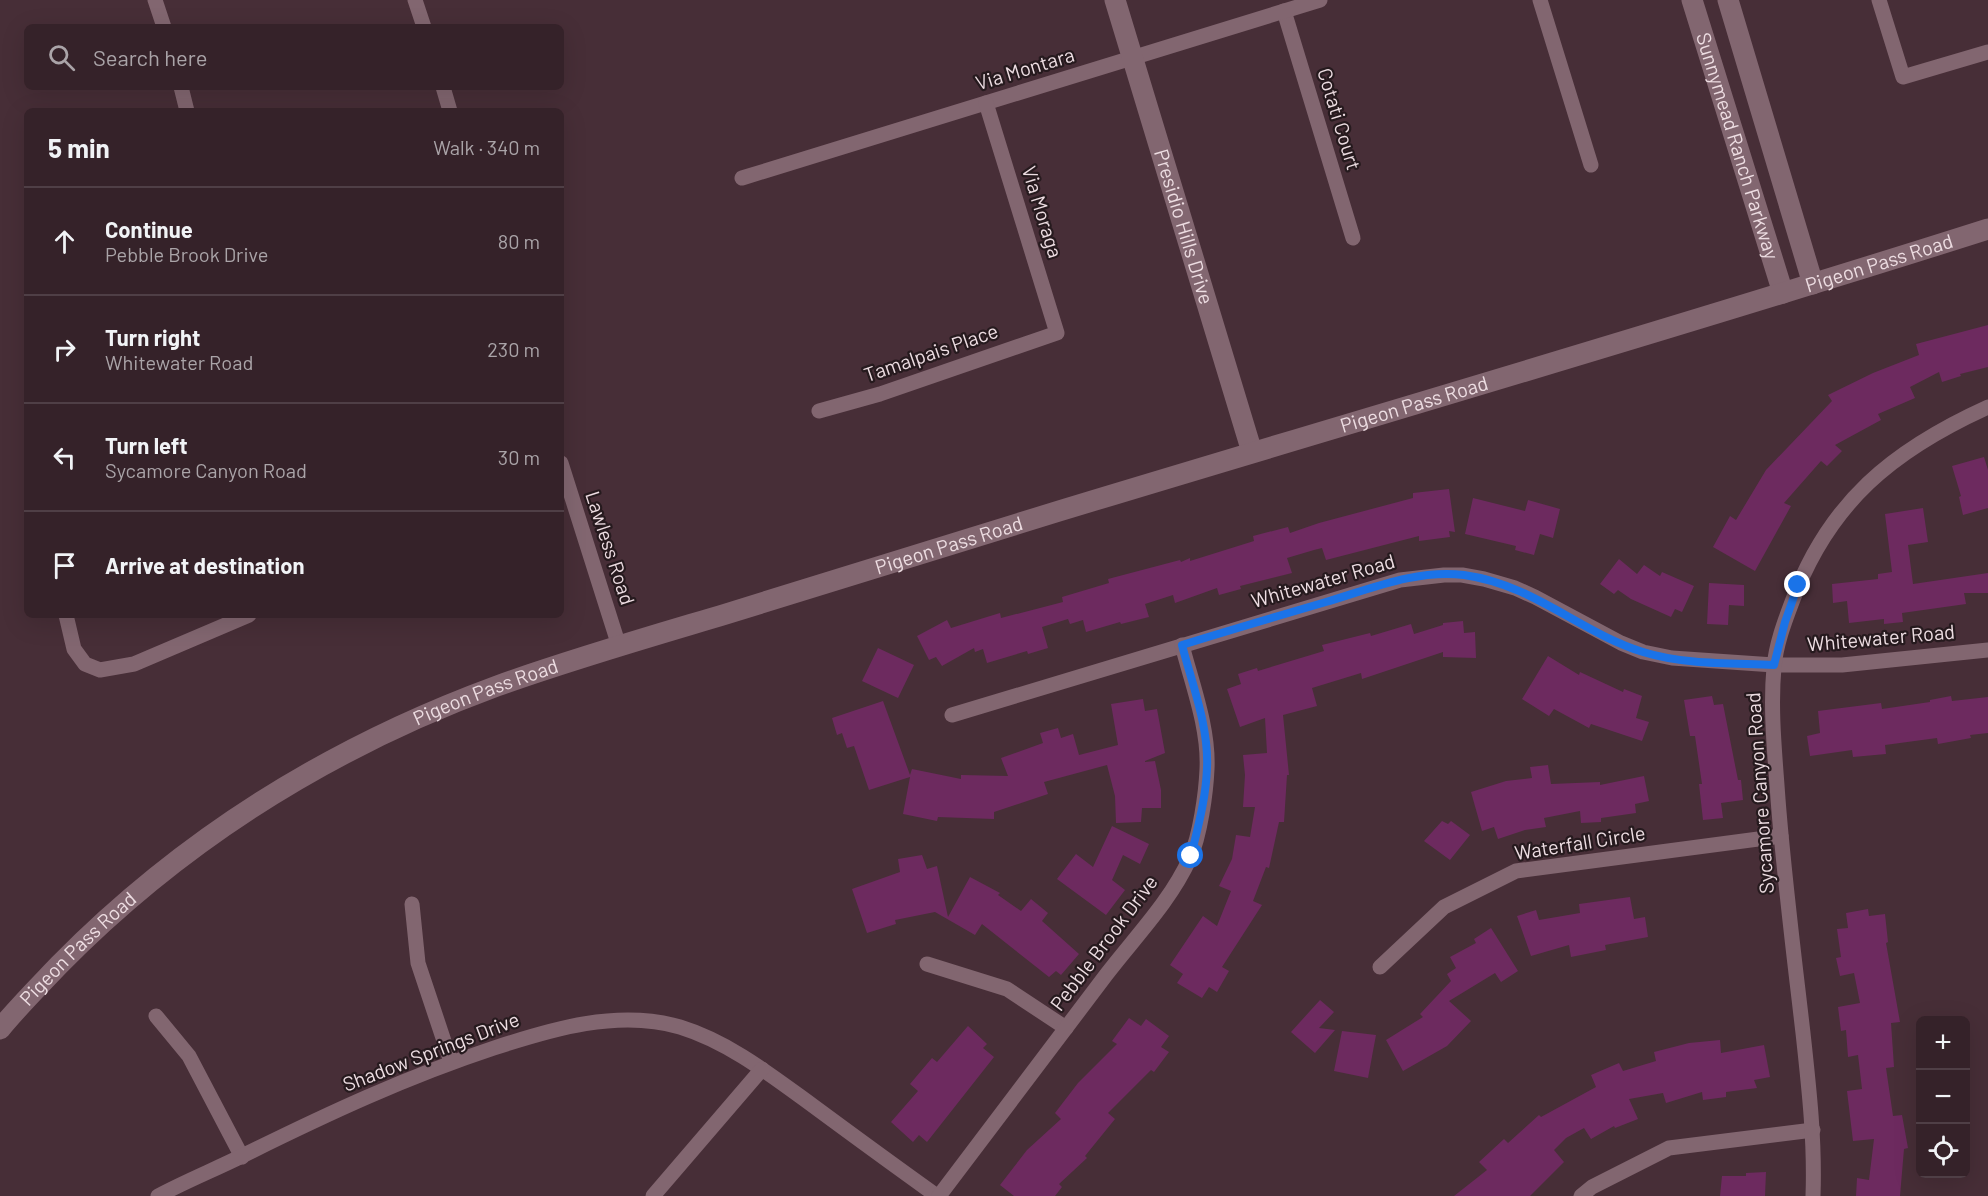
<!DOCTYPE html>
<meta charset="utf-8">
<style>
:root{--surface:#352229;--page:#3d2a31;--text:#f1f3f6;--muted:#aaa4a8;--line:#4f3f46}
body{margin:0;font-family:Barlow,sans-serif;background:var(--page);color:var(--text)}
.controls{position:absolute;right:18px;bottom:18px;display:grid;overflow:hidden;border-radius:9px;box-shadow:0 6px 24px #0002}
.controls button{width:54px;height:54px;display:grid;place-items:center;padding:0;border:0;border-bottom:2px solid var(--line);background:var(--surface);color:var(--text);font:30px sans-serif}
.stop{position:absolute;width:18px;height:18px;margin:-14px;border:4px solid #1a73e8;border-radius:50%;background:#fff}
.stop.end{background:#1a73e8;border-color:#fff;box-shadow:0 2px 6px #0008}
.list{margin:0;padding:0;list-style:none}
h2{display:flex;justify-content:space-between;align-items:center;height:78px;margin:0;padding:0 24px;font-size:26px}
h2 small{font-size:20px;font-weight:400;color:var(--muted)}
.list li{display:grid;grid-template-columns:39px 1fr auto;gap:18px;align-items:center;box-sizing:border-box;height:108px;padding:0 24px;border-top:2px solid var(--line)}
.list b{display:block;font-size:22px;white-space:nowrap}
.list p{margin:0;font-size:20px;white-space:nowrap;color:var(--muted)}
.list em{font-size:20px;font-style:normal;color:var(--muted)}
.icon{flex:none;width:33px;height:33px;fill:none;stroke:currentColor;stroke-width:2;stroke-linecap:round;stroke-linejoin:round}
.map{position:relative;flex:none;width:1988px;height:1196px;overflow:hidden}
.search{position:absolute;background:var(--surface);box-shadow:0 6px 24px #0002;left:24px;top:24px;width:540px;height:66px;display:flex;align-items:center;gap:15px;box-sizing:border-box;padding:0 21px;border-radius:9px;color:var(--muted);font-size:22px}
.panel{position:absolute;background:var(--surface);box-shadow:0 6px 24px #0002;left:24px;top:108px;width:540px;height:510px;border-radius:9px}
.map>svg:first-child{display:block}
.building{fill:#6d2a5f}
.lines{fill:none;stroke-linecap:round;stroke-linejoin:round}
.street{stroke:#826670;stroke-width:15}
.secondary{stroke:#826670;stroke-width:21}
.route{stroke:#1a73e8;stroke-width:8}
.labels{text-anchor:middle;stroke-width:4.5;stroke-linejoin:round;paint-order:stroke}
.street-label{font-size:20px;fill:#eddde2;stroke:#261a1e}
</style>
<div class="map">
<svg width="1988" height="1196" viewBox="0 0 1988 1196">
<rect width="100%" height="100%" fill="#472e37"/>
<g class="building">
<polygon points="1988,325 1988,367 1960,374 1961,376 1942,382 1939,372 1910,387 1915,398 1878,414 1881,420 1835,445 1842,451 1827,466 1821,461 1784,503 1791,506 1755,571 1713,547 1730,516 1736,520 1766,470 1832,401 1828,395 1873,373 1919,355 1916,344"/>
<polygon points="1984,457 1988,470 1988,508 1963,515 1959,497 1961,496 1952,466"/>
<polygon points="1449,489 1455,532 1449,531 1450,537 1419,541 1419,536 1326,560 1322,548 1314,550 1287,558 1292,573 1240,586 1241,589 1219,595 1217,588 1175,603 1173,595 1145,604 1149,617 1121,624 1120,622 1086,632 1083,620 1070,624 1068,619 1042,627 1048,648 1028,654 1027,651 987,663 983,649 975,652 974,648 942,666 936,657 929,660 917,636 947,620 951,628 1000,613 1001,618 1063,602 1062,597 1109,583 1108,579 1180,560 1181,562 1190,558 1190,561 1254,541 1253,536 1288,527 1290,533 1319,523 1413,498 1413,493"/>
<polygon points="1473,498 1525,511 1528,500 1560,509 1553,538 1540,534 1534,555 1515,550 1516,546 1465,534"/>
<polygon points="1923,508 1928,542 1908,545 1913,584 1988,573 1988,593 1964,593 1966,604 1902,613 1903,622 1884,624 1884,619 1849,623 1847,601 1833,603 1832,584 1878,579 1878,574 1892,572 1885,514"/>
<polygon points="1619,559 1637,574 1644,565 1660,576 1662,572 1694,586 1682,612 1675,609 1671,617 1631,599 1618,590 1614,594 1600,584"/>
<polygon points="1709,583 1744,585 1744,606 1729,605 1728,625 1707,624"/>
<polygon points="1463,621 1464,633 1475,632 1476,658 1443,657 1443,652 1362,679 1361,673 1312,688 1317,706 1283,715 1289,775 1287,775 1284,822 1279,822 1269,868 1266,867 1253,901 1262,905 1222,967 1229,971 1217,992 1209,987 1202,998 1177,983 1183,974 1170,965 1203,916 1217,926 1231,891 1219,886 1232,859 1236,835 1250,837 1255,807 1243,807 1245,775 1243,755 1267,753 1265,718 1240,727 1227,689 1241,684 1238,674 1257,668 1258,671 1324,651 1322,645 1370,633 1371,636 1411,624 1414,634 1443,625 1443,623"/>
<polygon points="878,648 914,665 898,698 862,681"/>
<polygon points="1548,656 1579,675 1580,672 1623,692 1624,689 1642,696 1636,718 1649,722 1642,741 1591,724 1589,728 1554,709 1549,716 1522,699"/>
<polygon points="1712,696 1714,705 1723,704 1738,780 1741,780 1743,800 1721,803 1723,818 1703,820 1699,784 1702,784 1695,736 1690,736 1684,700"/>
<polygon points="1951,696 1952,701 1988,697 1988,733 1970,735 1971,738 1938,744 1937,738 1885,745 1886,754 1853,757 1852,750 1810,756 1807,736 1820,733 1818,711 1881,703 1882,709 1930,702 1930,700"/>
<polygon points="1143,699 1145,711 1157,709 1165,753 1145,761 1145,762 1155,761 1161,790 1161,808 1142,808 1141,822 1116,823 1115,796 1107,765 1044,782 1048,794 994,812 994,819 938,817 937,821 903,814 910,777 869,790 854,746 847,748 842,733 837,735 832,718 883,701 910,775 912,769 961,779 961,775 1008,776 1001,758 1043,743 1040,733 1058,728 1061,738 1073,734 1079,755 1118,745 1111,704"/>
<polygon points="1548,765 1551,784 1600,782 1600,785 1644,776 1649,801 1635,804 1636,813 1601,818 1601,822 1581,823 1580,811 1544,818 1546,827 1525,830 1498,839 1494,827 1482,831 1471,792 1506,781 1532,778 1530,767"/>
<polygon points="1442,821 1448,824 1451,821 1470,835 1450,860 1424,841"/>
<polygon points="1112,826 1149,844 1140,864 1123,855 1112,880 1125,890 1106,915 1057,879 1076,854 1093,867"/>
<polygon points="922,855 927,869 937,866 948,917 970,877 1000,893 998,895 1021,911 1031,899 1048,913 1042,921 1079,954 1061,975 1056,971 1049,977 982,924 975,935 935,912 895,920 896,924 867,933 852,889 900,872 898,859"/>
<polygon points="1630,897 1634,919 1645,917 1648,937 1605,945 1606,950 1571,957 1569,945 1531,956 1517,916 1536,910 1539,920 1580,913 1579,904"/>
<polygon points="1868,909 1869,916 1885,914 1888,942 1886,943 1900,1022 1891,1023 1894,1067 1886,1068 1893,1116 1902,1115 1908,1148 1904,1149 1900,1196 1856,1196 1857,1178 1869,1180 1874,1139 1853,1141 1847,1091 1862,1089 1858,1055 1848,1057 1846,1030 1841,1031 1838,1007 1860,1003 1854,973 1840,976 1836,958 1841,957 1837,929 1848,928 1846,913"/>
<polygon points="1491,928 1518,971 1501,982 1495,973 1449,1001 1471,1021 1447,1046 1403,1071 1386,1040 1423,1017 1420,1014 1451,981 1447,974 1456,968 1450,957 1476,943 1474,939"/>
<polygon points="1320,1000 1334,1012 1319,1028 1335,1030 1315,1053 1291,1032"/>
<polygon points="1129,1018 1141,1026 1146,1019 1169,1036 1161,1047 1169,1052 1154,1072 1151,1070 1108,1113 1115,1119 1085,1156 1087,1158 1059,1184 1062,1187 1055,1196 1014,1196 1000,1185 1027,1150 1061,1119 1055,1113 1078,1083 1117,1044 1112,1041"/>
<polygon points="968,1026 987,1044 983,1048 994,1057 927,1142 919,1135 913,1142 891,1122 918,1091 910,1084 932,1058 937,1062"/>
<polygon points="1342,1031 1376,1035 1368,1078 1334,1071"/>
<polygon points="1720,1040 1721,1053 1764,1045 1770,1077 1754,1080 1757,1088 1726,1092 1726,1097 1703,1100 1702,1092 1666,1103 1663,1093 1629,1099 1638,1119 1615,1128 1614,1126 1591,1139 1584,1128 1566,1138 1554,1150 1564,1162 1530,1196 1454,1196 1487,1170 1479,1162 1504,1139 1508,1143 1539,1115 1541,1117 1596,1087 1591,1075 1619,1063 1623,1071 1656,1061 1654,1052 1689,1043"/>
<polygon points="1766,1172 1765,1196 1720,1196 1722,1176 1746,1176 1746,1173"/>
</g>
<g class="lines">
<g class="street">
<polyline points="155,0 164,27"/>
<polyline points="415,0 424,27"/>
<polyline points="1540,0 1591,165"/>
<polyline points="1879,0 1903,77 1988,52"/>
<polyline points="1284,11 1353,238"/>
<polyline points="181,87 187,111"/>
<polyline points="443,87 450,111"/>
<polyline points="742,178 1320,0"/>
<polyline points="819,411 880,394 1057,333 986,103"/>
<polyline points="561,463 619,646"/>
<polyline points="66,615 74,649 85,664 100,670 134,664 249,615"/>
<polyline points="952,715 1400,580 1444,575 1462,575 1484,579 1515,588 1535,597 1621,643 1643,652 1672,658 1774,665 1842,665 1988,650"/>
<polyline points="412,904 418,963 451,1062"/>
<polyline points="927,964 1007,989 1066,1028"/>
<polyline points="1380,967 1444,907 1516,871 1781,836"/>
<polyline points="156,1016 189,1056 242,1157"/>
<path d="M158 1196C186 1181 216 1169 244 1155 327 1114 406 1077 494 1048 552 1029 618 1009 680 1027 729 1042 772 1076 812 1105 854 1136 895 1166 937 1196"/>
<polyline points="653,1196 762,1069"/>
<path d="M939 1196C995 1122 1050 1049 1106 975 1135 937 1170 902 1190 858 1200 836 1206 793 1207 769 1209 728 1192 684 1182 645"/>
<polyline points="1581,1196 1592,1187 1669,1148 1813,1130"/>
<path d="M1813 1196C1815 1141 1809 1088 1803 1033 1794 955 1784 877 1778 799 1775 755 1770 711 1774 667 1776 645 1784 623 1792 602 1829 502 1893 450 1988 407"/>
</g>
<g class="secondary">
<path id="s1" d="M1115 0 1252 452"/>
<path id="s2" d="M1692 0 1783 293"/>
<polyline points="1728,0 1813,284"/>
<path id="s3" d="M0 1029C18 1007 39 986 59 965 183 839 331 747 497 686 572 659 649 637 726 614 837 580 948 546 1059 511 1369 417 1680 327 1988 229"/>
</g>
</g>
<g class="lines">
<path class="route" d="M1191 856C1198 827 1206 798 1207 768 1209 727 1192 684 1182 645 1230 630 1278 616 1326 602 1370 589 1417 569 1464 575 1535 585 1579 632 1643 652 1685 665 1731 663 1774 665L1785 622 1798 585"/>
</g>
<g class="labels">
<g class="street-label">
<text transform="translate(1025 69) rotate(-17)" y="7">Via Montara</text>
<text transform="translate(1339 119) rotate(73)" y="7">Cotati Court</text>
<text dy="7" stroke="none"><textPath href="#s2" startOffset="153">Sunnymead Ranch Parkway</textPath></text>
<text transform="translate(1042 212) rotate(73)" y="7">Via Moraga</text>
<text dy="7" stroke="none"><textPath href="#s1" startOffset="237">Presidio Hills Drive</textPath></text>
<text dy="7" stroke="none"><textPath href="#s3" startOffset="2056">Pigeon Pass Road</textPath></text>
<text transform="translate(931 353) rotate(-19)" y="7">Tamalpais Place</text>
<text dy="7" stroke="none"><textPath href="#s3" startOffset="1570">Pigeon Pass Road</textPath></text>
<text dy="7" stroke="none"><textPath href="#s3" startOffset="1084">Pigeon Pass Road</textPath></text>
<text transform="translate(610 548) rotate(72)" y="7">Lawless Road</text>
<text transform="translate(1323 581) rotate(-16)" y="7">Whitewater Road</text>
<text transform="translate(1881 638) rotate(-5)" y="7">Whitewater Road</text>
<text dy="7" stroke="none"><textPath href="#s3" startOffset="598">Pigeon Pass Road</textPath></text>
<text transform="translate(1760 793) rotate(-94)" y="7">Sycamore Canyon Road</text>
<text transform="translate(1580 843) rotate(-9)" y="7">Waterfall Circle</text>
<text transform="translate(1104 943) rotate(-53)" y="7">Pebble Brook Drive</text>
<text dy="7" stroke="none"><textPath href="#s3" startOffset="112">Pigeon Pass Road</textPath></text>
<text transform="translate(431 1052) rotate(-21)" y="7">Shadow Springs Drive</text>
</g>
</g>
</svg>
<div class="controls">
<button>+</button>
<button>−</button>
<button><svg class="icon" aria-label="locate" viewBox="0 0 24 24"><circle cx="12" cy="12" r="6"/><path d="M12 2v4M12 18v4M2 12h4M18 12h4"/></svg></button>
</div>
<div class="stop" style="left:1191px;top:856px"></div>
<div class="stop end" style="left:1798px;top:585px"></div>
<div class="search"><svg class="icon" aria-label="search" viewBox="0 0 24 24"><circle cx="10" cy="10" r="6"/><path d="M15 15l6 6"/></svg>Search here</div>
<section class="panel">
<h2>5 min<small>Walk · 340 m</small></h2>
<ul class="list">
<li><svg class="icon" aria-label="ahead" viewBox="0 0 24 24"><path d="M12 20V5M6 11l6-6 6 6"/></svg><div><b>Continue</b><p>Pebble Brook Drive</p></div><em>80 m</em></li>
<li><svg class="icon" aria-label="right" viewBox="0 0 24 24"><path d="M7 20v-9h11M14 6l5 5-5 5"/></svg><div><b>Turn right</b><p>Whitewater Road</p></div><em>230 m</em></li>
<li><svg class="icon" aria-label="left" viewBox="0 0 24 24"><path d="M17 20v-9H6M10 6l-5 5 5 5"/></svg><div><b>Turn left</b><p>Sycamore Canyon Road</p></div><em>30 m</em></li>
<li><svg class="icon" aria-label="arrive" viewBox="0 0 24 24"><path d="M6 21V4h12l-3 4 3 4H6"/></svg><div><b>Arrive at destination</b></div></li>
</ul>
</section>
</div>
